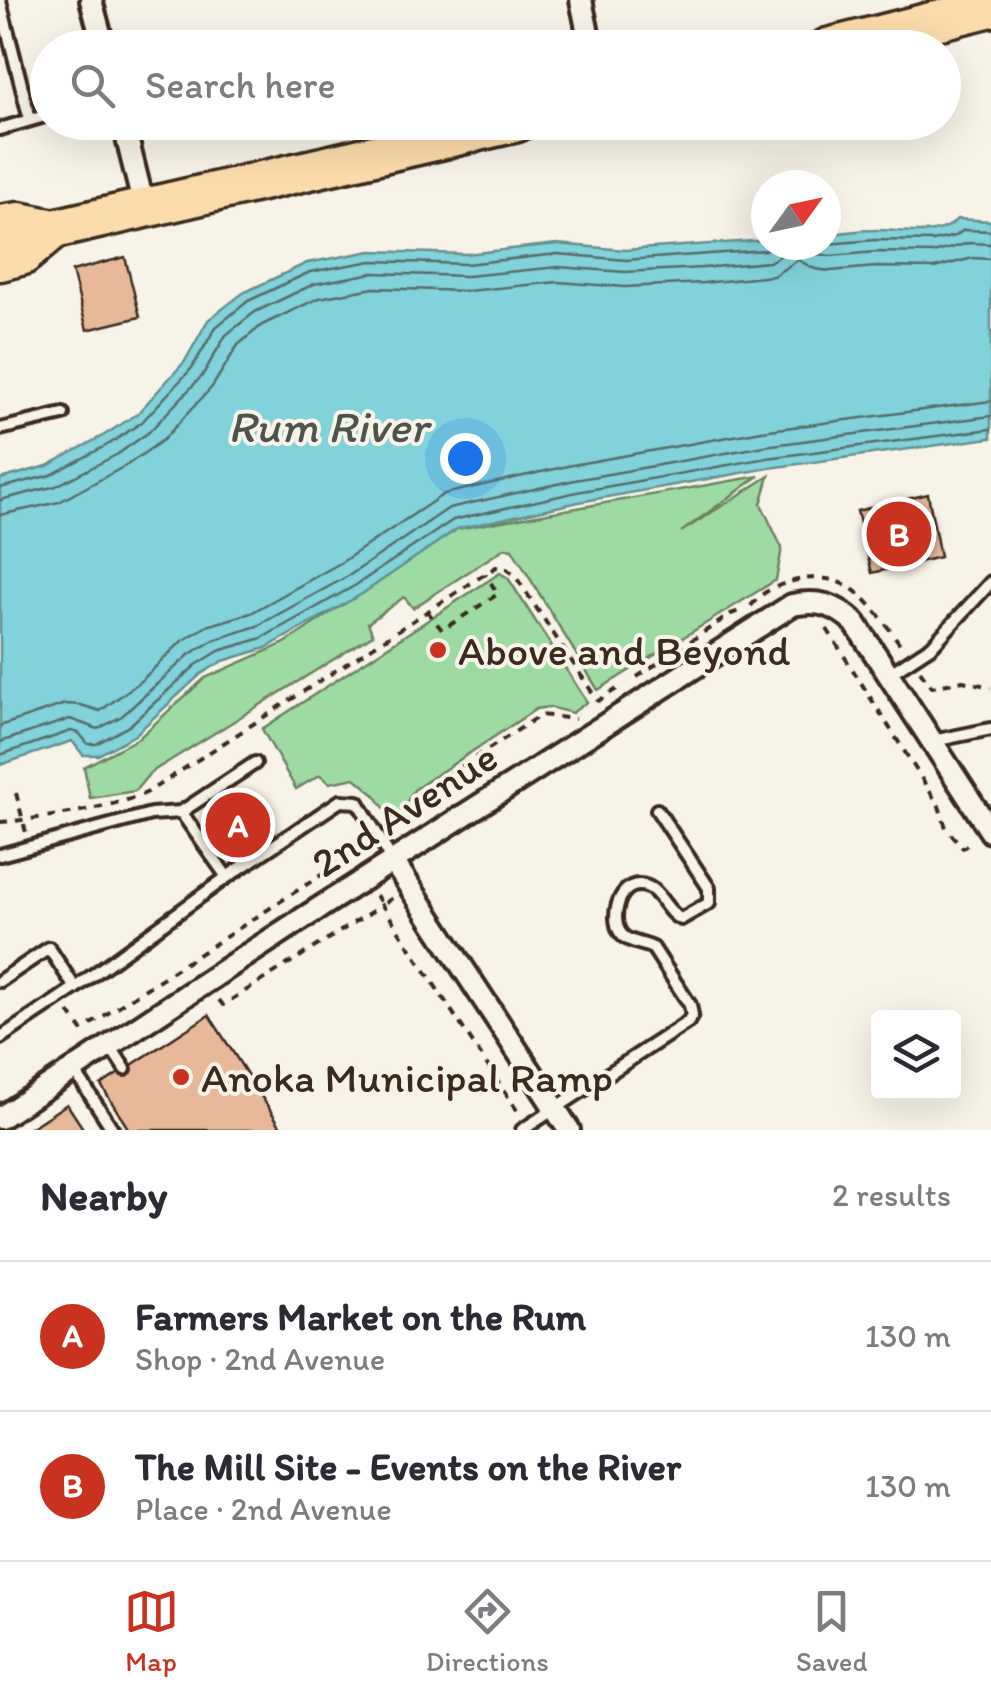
<!DOCTYPE html>
<meta charset="utf-8">
<style>
:root{--surface:#fff;--page:#f7f7f7;--text:#2b2b33;--muted:#7c7c81;--line:#e1e1e2;--accent:#c8321e}
body{margin:0;font-family:Itim,sans-serif;background:var(--page);color:var(--text)}
.controls{position:absolute;right:30px;bottom:30px;display:grid;overflow:hidden;border-radius:10px;box-shadow:0 10px 40px #0002}
.controls button{width:90px;height:90px;display:grid;place-items:center;padding:0;border:0;border-bottom:2px solid var(--line);background:var(--surface);color:var(--text);font:50px sans-serif}
.compass{position:absolute;left:751px;top:170px;width:90px;height:90px;border-radius:50%;background:var(--surface);box-shadow:0 10px 40px #0002;rotate:57deg}
.you{position:absolute;left:465px;top:458px;width:35px;height:35px;margin:-25px;border:8px solid #fff;border-radius:50%;background:#1a73e8;box-shadow:0 0 0 15px #1a73e833}
.badge{display:grid;place-items:center;width:65px;height:65px;border-radius:50%;background:var(--accent);color:#fff;font-size:32px;font-weight:700}
.pin{position:absolute;translate:-50% -50%;border:5px solid #fff;box-shadow:0 2px 10px #0006}
.list{margin:0;padding:0;list-style:none}
h2{display:flex;justify-content:space-between;align-items:center;height:130px;margin:0;padding:0 40px;font-size:42px}
h2 small{font-size:32px;font-weight:400;color:var(--muted)}
.list li{display:grid;grid-template-columns:65px 1fr auto;gap:30px;align-items:center;box-sizing:border-box;height:150px;padding:0 40px;border-top:2px solid var(--line)}
.list b{display:block;font-size:38px;white-space:nowrap}
.list p{margin:0;font-size:32px;white-space:nowrap;color:var(--muted)}
.list em{font-size:32px;font-style:normal;color:var(--muted)}
.icon{flex:none;width:55px;height:55px;fill:none;stroke:currentColor;stroke-width:2;stroke-linecap:round;stroke-linejoin:round}
.map{position:relative;flex:none;width:991px;height:1130px;overflow:hidden}
.search{position:absolute;background:var(--surface);box-shadow:0 10px 40px #0002;left:30px;right:30px;top:30px;height:110px;display:flex;align-items:center;gap:25px;box-sizing:border-box;padding:0 35px;border-radius:55px;color:var(--muted);font-size:38px}
.sheet{height:430px;background:var(--surface)}
nav{display:flex;justify-content:space-around;align-items:center;box-sizing:border-box;height:140px;border-top:2px solid var(--line);background:var(--surface);font-size:28px;color:var(--muted)}
nav a{display:grid;justify-items:center;gap:5px}
nav .on{color:var(--accent)}
.map>svg:first-child{display:block}
.green{fill:#9ddba3;stroke:#6c8260;stroke-width:2.5}
.water{fill:#81d2da;stroke:#658f8f;stroke-width:2.5}
.lines{fill:none;stroke-linecap:round;stroke-linejoin:round}
.shore{stroke:#576d69;stroke-width:2.5}
.building{fill:#e8b999;stroke:#3b2a1e;stroke-width:2.5}
.lane-casing{stroke:#3b2a1e;stroke-width:18}
.street-casing{stroke:#3b2a1e;stroke-width:28}
.highway-casing{stroke:#3b2a1e;stroke-width:45}
.path{stroke:#3b2a1e;stroke-width:4;stroke-dasharray:8 8;stroke-linecap:butt}
.lane{stroke:#f7f3e8;stroke-width:10}
.street{stroke:#f7f3e8;stroke-width:20}
.highway{stroke:#fcdcac;stroke-width:38}
.poi-dot{fill:#c8321e;stroke:#f7f3e8;stroke-width:4}
.labels{text-anchor:middle;stroke-width:8;stroke-linejoin:round;paint-order:stroke}
.poi-label{font-size:42px;fill:#3b2a1e;stroke:#f7f3e8;text-anchor:start}
.street-label{font-size:42px;fill:#3b2a1e;stroke:#f7f3e8}
.water-label{font-size:45px;font-style:italic;fill:#4c544d;stroke:#f7f3e8}
</style>
<div class="map">
<svg width="991" height="1130" viewBox="0 0 991 1130">
<rect width="100%" height="100%" fill="#f7f3e8"/>
<filter id="ink" filterUnits="userSpaceOnUse"><feTurbulence type="fractalNoise" baseFrequency=".01" numOctaves="2"/><feDisplacementMap in="SourceGraphic" scale="20" xChannelSelector="R" yChannelSelector="G"/><feConvolveMatrix kernelMatrix="1 2 1 2 8 2 1 2 1" color-interpolation-filters="sRGB"/></filter>
<g filter="url(#ink)">
<g class="green">
<polygon points="759,476 681,532 769,476 761,504 782,548 776,580 598,690 512,549 505,548 413,608 404,597 368,623 373,635 150,773 135,791 90,798 84,767 139,738 205,678 285,643 457,529"/>
<polygon points="500,573 508,578 587,702 572,713 549,707 536,709 414,790 401,812 392,819 374,794 355,778 330,783 320,775 296,789 262,729"/>
</g>
<path class="water" d="M957 219 991 221V438L769 468 579 502 457 529 362 594 266 648 223 661 201 674 135 735 98 755H83L72 741 0 765V479L47 466 106 434 137 414 185 361 208 320 243 293 307 263 371 251 466 254 557 244 625 250 766 240V245H826V234C842 233 858 230 874 230 897 229 941 240 957 219Z"/>
<g class="lines">
<g class="shore">
<polyline points="826,244 875,240 933,241 955,236 964,230 991,231"/>
<polyline points="808,245 818,254 830,256 876,252 933,253 969,243 991,244"/>
<polyline points="0,488 51,475 111,443 142,422 192,368 216,327 248,301 310,272 372,261 466,264 558,254 626,260 765,250 773,245"/>
<polyline points="0,500 56,486 118,454 149,432 202,376 226,335 255,312 314,284 373,273 467,276 558,267 625,272 702,268 769,262 780,256 787,245"/>
<polyline points="0,515 59,502 127,465 163,440 212,387 238,345 262,325 319,298 374,288 467,291 558,282 625,287 703,283 773,276 798,260 815,269 830,271 876,267 934,268 973,258 991,259"/>
<polyline points="0,726 65,704 81,705 100,711 141,681 182,641 207,626 251,613 342,562 444,494 572,465 762,431 991,401"/>
<polyline points="0,742 70,719 98,729 122,716 190,654 214,640 257,626 350,575 449,508 575,480 765,446 991,416"/>
<polyline points="0,755 71,731 79,733 88,744 96,744 129,726 196,665 219,651 262,638 356,585 453,520 577,492 767,458 991,429"/>
</g>
</g>
<g class="building">
<polygon points="125,257 140,317 87,330 72,271"/>
<polygon points="928,494 940,557 872,573 857,511"/>
<polygon points="209,1015 283,1130 129,1130 101,1085"/>
<polygon points="67,1104 84,1130 27,1130"/>
</g>
<g class="lines">
<g class="lane-casing">
<g id="lane">
<polyline points="0,1 30,120"/>
<polyline points="0,129 48,115"/>
<polyline points="0,429 63,414"/>
<polyline points="889,674 932,646 991,582"/>
<polyline points="933,741 991,729"/>
<polyline points="0,855 151,814 181,812"/>
<polyline points="227,877 181,812 255,763"/>
<polyline points="0,981 49,948 75,988 227,877 340,801 358,802 392,860"/>
<polyline points="0,1038 75,988"/>
<polyline points="110,1046 125,1069"/>
<polyline points="74,1070 113,1130"/>
<path d="M522 1130 688 1022 692 1015 690 1005 653 948C643 943 631 943 623 936 609 923 617 885 639 885 660 885 664 912 681 919L709 903V888L657 810"/>
</g>
</g>
<g class="street-casing">
<g id="street">
<polyline points="91,0 104,48"/>
<polyline points="581,0 591,48"/>
<polyline points="123,122 144,207"/>
<polyline points="393,861 569,1130"/>
<path d="M0 1118 288 928 792 605C818 600 835 604 855 623L991 832"/>
</g>
</g>
<g class="highway-casing">
<g id="highway">
<polyline points="828,48 991,7"/>
<polyline points="0,225 19,222 54,229 517,122"/>
<polyline points="0,261 23,255 54,229"/>
</g>
</g>
<g class="path">
<path d="M751 606C760 593 775 586 790 582 850 565 872 606 903 648"/>
<polyline points="427,611 442,630 498,594 485,574"/>
<polyline points="827,629 939,806 946,828 963,848 971,842"/>
<polyline points="920,671 932,687 963,681 991,687"/>
<polyline points="637,677 731,614 742,610"/>
<polyline points="16,793 26,833"/>
<path d="M0 822C35 820 118 807 148 792L496 567 507 569 516 577 598 701 620 687"/>
<polyline points="390,829 403,819 430,787 541,715 575,719"/>
<polyline points="376,895 382,905 394,897"/>
<polyline points="219,1000 223,1005 382,905 520,1115"/>
<polyline points="69,1012 82,1030 366,846"/>
</g>
<use href="#lane" class="lane"/>
<use href="#street" class="street"/>
<use href="#highway" class="highway"/>
</g>
</g>
<g class="poi-dot">
<circle cx="438" cy="650" r="10"/>
<circle cx="181" cy="1077" r="10"/>
</g>
<g class="labels">
<g class="poi-label">
<text x="458" y="665">Above and Beyond</text>
<text x="201" y="1092">Anoka Municipal Ramp</text>
</g>
<g class="street-label">
<text transform="translate(404 809) rotate(-33)" y="15">2nd Avenue</text>
</g>
<g class="water-label">
<text x="328" y="442">Rum River</text>
</g>
</g>
</svg>
<div class="controls">
<button><svg class="icon" aria-label="layers" viewBox="0 0 24 24"><path d="M12 4l9 5-9 5-9-5zM3 14l9 5 9-5"/></svg></button>
</div>
<svg class="compass" viewBox="-18 -18 36 36"><path d="M0-13l5 13h-10z" fill="#e53935"/><path d="M0 13l5-13h-10z" fill="#7c7c81"/></svg>
<div class="you"></div>
<div class="pin badge" style="left:238px;top:825px">A</div>
<div class="pin badge" style="left:899px;top:534px">B</div>
<div class="search"><svg class="icon" aria-label="search" viewBox="0 0 24 24"><circle cx="10" cy="10" r="6"/><path d="M15 15l6 6"/></svg>Search here</div>
</div>
<section class="sheet">
<h2>Nearby<small>2 results</small></h2>
<ul class="list">
<li><span class="badge">A</span><div><b>Farmers Market on the Rum</b><p>Shop · 2nd Avenue</p></div><em>130 m</em></li>
<li><span class="badge">B</span><div><b>The Mill Site - Events on the River</b><p>Place · 2nd Avenue</p></div><em>130 m</em></li>
</ul>
</section>
<nav>
<a class="on"><svg class="icon" aria-label="map" viewBox="0 0 24 24"><path d="M3 6l6-2 6 2 6-2v14l-6 2-6-2-6 2zM9 4v14M15 6v14"/></svg>Map</a>
<a><svg class="icon" aria-label="directions" viewBox="0 0 24 24"><path d="M12 3l9 9-9 9-9-9zM9 14v-3h6M13 9l2 2-2 2"/></svg>Directions</a>
<a><svg class="icon" aria-label="saved" viewBox="0 0 24 24"><path d="M7 4h10v16l-5-4-5 4z"/></svg>Saved</a>
</nav>
